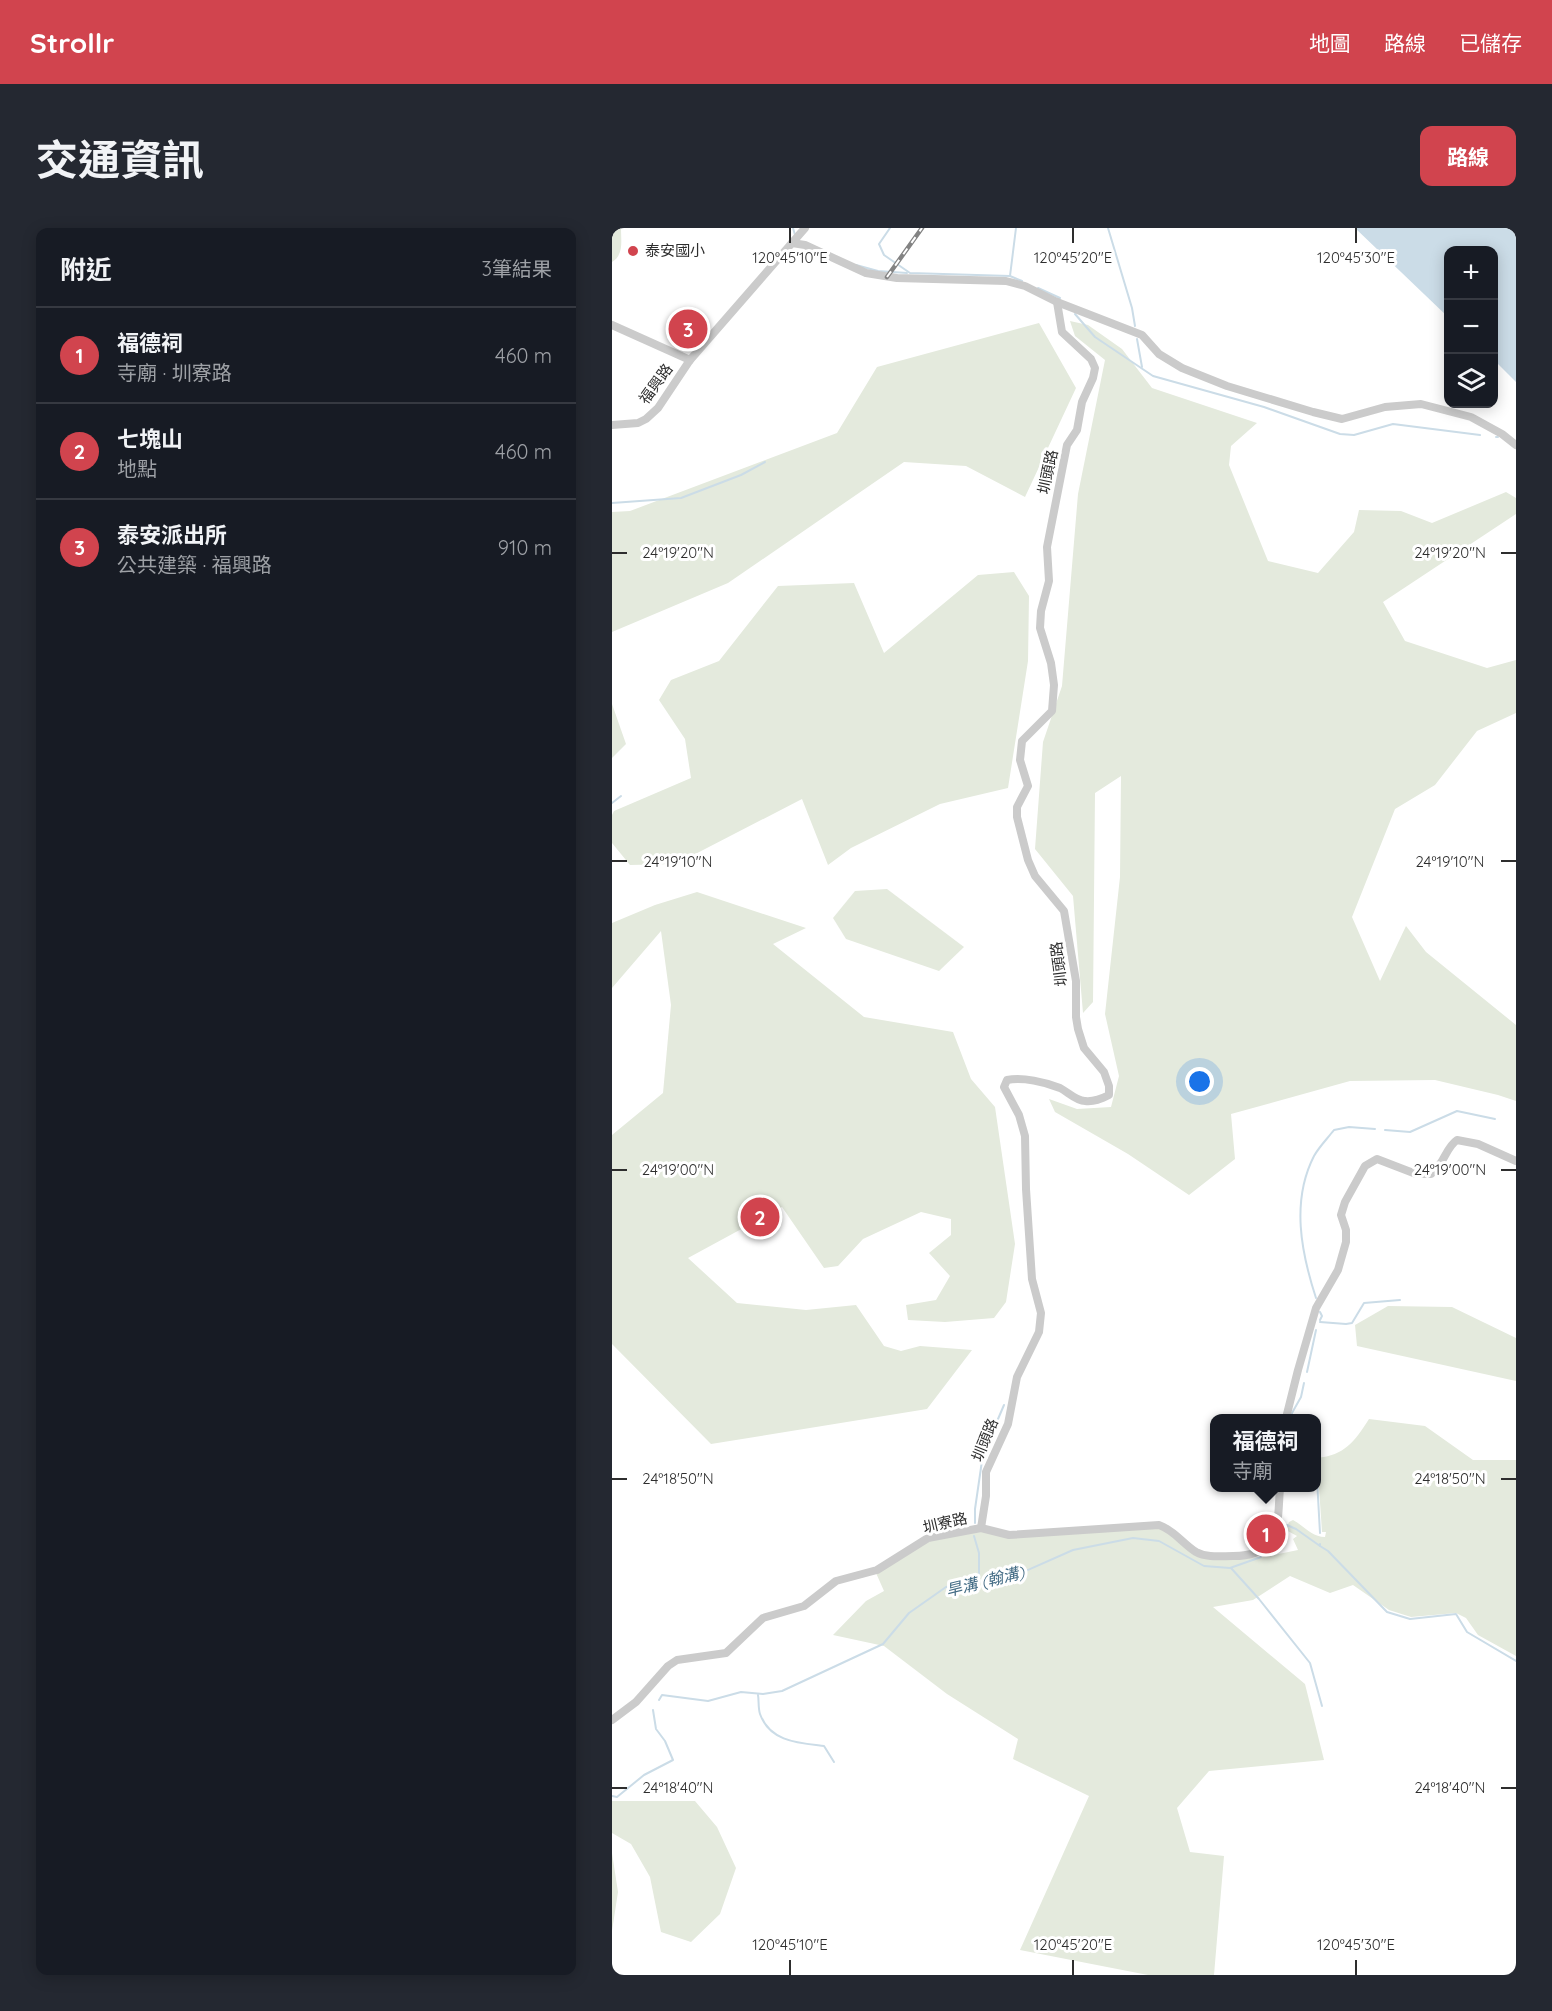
<!DOCTYPE html>
<html lang="zh-TW">
<meta charset="utf-8">
<style>
:root{--surface:#171b24;--page:#242831;--text:#f1f3f6;--muted:#9ea1a6;--line:#363941;--accent:#d1444e}
body{margin:0;font-family:Quicksand,"Noto Sans TC",sans-serif;background:var(--page);color:var(--text)}
.controls{position:absolute;right:18px;top:18px;display:grid;overflow:hidden;border-radius:12px;box-shadow:0 3px 15px #0003}
.controls button{width:54px;height:54px;display:grid;place-items:center;padding:0;border:0;border-bottom:2px solid var(--line);background:var(--surface);color:var(--text);font:30px sans-serif}
.you{position:absolute;left:588px;top:854px;width:21px;height:21px;margin:-15px;border:4px solid #fff;border-radius:50%;background:#1a73e8;box-shadow:0 0 0 9px #1a73e833}
.badge{display:grid;place-items:center;width:39px;height:39px;border-radius:50%;background:var(--accent);color:#fff;font-size:20px;font-weight:700}
.pin{position:absolute;translate:-50% -50%;border:3px solid #fff;box-shadow:0 2px 6px #0006}
.popup{position:absolute;left:598px;top:1186px;width:111px;height:78px;box-sizing:border-box;display:grid;place-content:center;border-radius:12px;background:var(--surface);filter:drop-shadow(0 2px 4px #0005);font-size:20px;white-space:nowrap;color:var(--muted)}
.popup b{font-size:22px;color:var(--text)}
.popup::after{content:'';position:absolute;left:50%;top:100%;margin-left:-12px;border:12px solid transparent;border-top-color:var(--surface)}
.list{margin:0;padding:0;list-style:none}
h2{display:flex;justify-content:space-between;align-items:center;height:78px;margin:0;padding:0 24px;font-size:26px}
h2 small{font-size:20px;font-weight:400;color:var(--muted)}
.list li{display:grid;grid-template-columns:39px 1fr auto;gap:18px;align-items:center;box-sizing:border-box;height:96px;padding:0 24px;border-top:2px solid var(--line)}
.list b{display:block;font-size:22px;white-space:nowrap}
.list p{margin:0;font-size:20px;white-space:nowrap;color:var(--muted)}
.list em{font-size:20px;font-style:normal;color:var(--muted)}
.icon{flex:none;width:33px;height:33px;fill:none;stroke:currentColor;stroke-width:2;stroke-linecap:round;stroke-linejoin:round}
.map{position:relative;flex:none;width:904px;height:1747px;overflow:hidden;border-radius:12px}
header{display:flex;align-items:center;gap:36px;box-sizing:border-box;height:84px;padding:0 30px;background:var(--accent);color:#fff}
header strong{font-size:28px}
nav{display:flex;gap:33px;margin-inline-start:auto;font-size:21px}
.intro{display:flex;align-items:center;justify-content:space-between;box-sizing:border-box;height:144px;padding:0 36px}
h1{margin:0;font-size:42px}
.button{padding:15px 27px;border-radius:12px;background:var(--accent);color:#fff;font-size:21px;font-weight:700}
main{display:flex;gap:36px;padding:0 36px}
aside{flex:1;background:var(--surface);border-radius:12px;box-shadow:0 3px 15px #0003}
.map>svg:first-child{display:block}
.green{fill:#e4eadd}
.water{fill:#cbdce7}
.lines{fill:none;stroke-linecap:round;stroke-linejoin:round}
.stream{stroke:#cbdce7;stroke-width:2}
.minor{stroke:#cbcbcb;stroke-width:8}
.rail-casing{stroke:#838383;stroke-width:4.5}
.rail{stroke:#fff;stroke-width:2;stroke-dasharray:7;stroke-linecap:butt}
.ticks{fill:none;stroke:#2e2e2e;stroke-width:2}
.poi-dot{fill:#d1444e;stroke:#fff;stroke-width:2}
.labels{text-anchor:middle;stroke-width:6;stroke-linejoin:round;paint-order:stroke}
.poi-label{font-size:15px;fill:#2e2e2e;stroke:#fff;text-anchor:start}
.street-label{font-size:15px;fill:#2e2e2e;stroke:#fff}
.water-label{font-size:16px;font-style:italic;fill:#456d86;stroke:#fff}
.ticks-label{font-size:15px;text-anchor:middle;fill:#2e2e2e;stroke:#fff;stroke-width:6;stroke-linejoin:round;paint-order:stroke}
</style>
<header>
<strong>Strollr</strong>
<nav><a>地圖</a><a>路線</a><a>已儲存</a></nav>
</header>
<div class="intro"><h1>交通資訊</h1><a class="button">路線</a></div>
<main>
<aside>
<h2>附近<small>3筆結果</small></h2>
<ul class="list">
<li><span class="badge">1</span><div><b>福德祠</b><p>寺廟 · 圳寮路</p></div><em>460 m</em></li>
<li><span class="badge">2</span><div><b>七塊山</b><p>地點</p></div><em>460 m</em></li>
<li><span class="badge">3</span><div><b>泰安派出所</b><p>公共建築 · 福興路</p></div><em>910 m</em></li>
</ul>
</aside>
<div class="map">
<svg width="904" height="1747" viewBox="0 0 904 1747">
<rect width="100%" height="100%" fill="#fff"/>
<g class="green">
<path d="M0 0H9C9 13 12 27 0 34Z"/>
<polygon points="458,93 476,97 510,121 540,160 645,195 619,218 617,237 656,333 706,345 742,304 747,282 789,283 820,295 894,264 904,270 904,286 771,374 793,413 875,440 904,432 904,485 865,503 823,557 783,581 740,689 768,753 794,698 814,724 904,797 904,873 886,867 823,852 738,853 619,886 623,931 577,967 516,926 443,884 437,871 465,881 499,879 507,848 493,786 508,649 509,548 483,565 481,774 471,785 461,668 423,621 431,514 450,458 466,266 493,132 463,108"/>
<polygon points="427,95 464,160 413,269 354,238 292,234 116,355 0,404 0,284 18,283 225,205 265,139"/>
<polygon points="402,344 417,368 416,433 396,560 328,576 239,620 216,637 190,571 64,636 18,637 0,615 0,587 2,583 79,550 73,511 47,472 59,452 107,433 166,358 242,355 272,425 366,347"/>
<polygon points="0,476 14,516 0,530"/>
<polygon points="275,661 352,719 327,743 234,711 221,690 243,663"/>
<polygon points="85,664 194,700 161,716 252,789 341,804 359,851 383,879 403,1016 394,1074 382,1090 333,1094 296,1092 294,1077 324,1072 338,1048 317,1025 339,1007 339,991 309,984 251,1011 226,1038 212,1040 170,979 76,1030 125,1075 194,1082 244,1077 272,1118 289,1123 308,1118 360,1122 315,1181 99,1216 0,1116 0,907 51,865 59,777 49,703 0,760 0,695 43,677"/>
<polygon points="776,1078 840,1079 904,1110 904,1153 745,1118 743,1097"/>
<path d="M757 1191 813 1198 861 1232H904V1428L866 1407 854 1390 844 1385 799 1389 777 1382 741 1357 718 1365 678 1348 641 1372 601 1379 693 1456 712 1532 597 1543 565 1580 578 1624 612 1628 602 1747H536L408 1722 477 1568 401 1531 406 1511 335 1466 272 1418 221 1407 254 1373 272 1363 264 1345 317 1312 360 1304 546 1300 555 1303 593 1331 652 1329 686 1322 681 1311 685 1308 674 1302 677 1294 681 1292C692 1298 700 1309 713 1309L714 1304H710L705 1230C733 1227 742 1214 757 1191Z"/>
<polygon points="0,1573 83,1573 105,1599 124,1640 108,1686 79,1714 49,1704 38,1649 19,1616 0,1605"/>
<polygon points="0,1625 6,1664 0,1703"/>
</g>
<polygon class="water" points="743,0 904,0 904,154 882,132 882,22 837,22 836,89"/>
<g class="lines">
<g class="stream">
<polyline points="181,0 183,7"/>
<polyline points="278,0 267,16 272,27 298,45 398,48 410,53"/>
<polyline points="496,0 520,80 523,98"/>
<polyline points="244,37 266,43 295,45"/>
<polyline points="398,48 404,0"/>
<polyline points="426,60 448,70"/>
<polyline points="463,86 483,109 541,148 652,179 728,206 742,207 781,196 868,207"/>
<polyline points="525,111 530,139"/>
<polyline points="884,209 886,209"/>
<polyline points="0,275 69,270 129,247 153,234"/>
<polyline points="0,575 9,568"/>
<polyline points="773,902 798,904 845,883 883,891"/>
<path d="M704 1070C689 1024 679 973 702 928 707 919 715 911 722 902L737 899 763 901"/>
<polyline points="708,1092 710,1088 708,1084"/>
<polyline points="708,1094 734,1096 740,1095 752,1075 788,1072"/>
<polyline points="695,1144 704,1102"/>
<polyline points="680,1190 680,1185 689,1169 692,1155"/>
<polyline points="705,1251 708,1305"/>
<polyline points="363,1295 363,1281 371,1226 392,1177"/>
<polyline points="362,1308 367,1325 367,1352"/>
<polyline points="708,1318 716,1323 775,1384 798,1391 844,1386 855,1404 904,1433"/>
<polyline points="657,1322 667,1313 675,1297 684,1301 708,1318 708,1316"/>
<polyline points="619,1340 647,1371 698,1435 710,1478"/>
<path d="M146 1467C147 1472 146 1480 148 1486 158 1514 187 1515 212 1518L222 1534"/>
<polyline points="47,1472 50,1467 96,1473 129,1464 151,1466 170,1463 271,1416 297,1385 334,1359 400,1349 461,1322 521,1310 547,1313 592,1338 618,1340 649,1329"/>
<polyline points="0,1568 5,1569 32,1547 61,1532 53,1513 44,1501 41,1482"/>
</g>
<g class="minor">
<polyline points="180,15 193,17 254,45 285,50 394,53 413,58 445,74 530,107 547,126 570,140 615,158 701,184 730,191 773,179 809,176 859,189 890,206 904,217"/>
<polyline points="0,97 78,132"/>
<polyline points="0,197 26,195 34,191 46,180 78,132 193,0"/>
<path d="M674 1190 686 1142 704 1080 726 1042 734 1014V1002L729 987 733 974 753 938 765 931 804 946H819C833 936 833 920 845 912L866 916 904 933"/>
<path d="M369 1300 374 1268V1244L396 1196 405 1149 427 1104 429 1085 420 1051 414 961 413 908 407 887 392 859 395 852C411 849 433 854 448 860 456 864 464 873 473 873 482 874 489 871 497 867V858L492 844 472 820 466 801 464 789V753L452 683 423 648 416 632 405 589V579L416 558 408 532 410 513 440 483 442 457 439 435 428 400 429 383 437 353 435 319 455 217 465 202 470 174 481 150 483 140 479 131 450 104 445 74"/>
<path d="M0 1492 24 1474 56 1438 65 1432 114 1425 151 1390 192 1378 224 1353 265 1342 316 1310 369 1300 397 1307 547 1297C562 1302 571 1316 584 1324 595 1330 609 1328 621 1328 670 1328 665 1298 668 1260"/>
</g>
<g class="rail-casing">
<polyline id="rail" points="275,49 310,0"/>
</g>
<use href="#rail" class="rail"/>
</g>
<path class="ticks" d="M178 0V15M461 0V15M744 0V15M0 325H15M889 325H904M0 633H15M889 633H904M0 942H15M889 942H904M0 1251H15M889 1251H904M0 1560H15M889 1560H904M178 1732V1747M461 1732V1747M744 1732V1747"/>
<circle class="poi-dot" cx="21" cy="23" r="6"/>
<g class="labels">
<g class="poi-label">
<text x="33" y="28">泰安國小</text>
</g>
<g class="street-label">
<text transform="translate(44 156) rotate(-54)" y="5">福興路</text>
<text transform="translate(436 244) rotate(-78)" y="5">圳頭路</text>
<text transform="translate(447 736) rotate(-97)" y="5">圳頭路</text>
<text transform="translate(373 1212) rotate(-68)" y="5">圳頭路</text>
<text transform="translate(333 1295) rotate(-13)" y="5">圳寮路</text>
</g>
<g class="water-label">
<text transform="translate(373 1353) rotate(-14)" y="6">旱溝 (翰溝)</text>
</g>
</g>
<g class="ticks-label">
<text x="178" y="35">120°45'10"E</text>
<text x="461" y="35">120°45'20"E</text>
<text x="744" y="35">120°45'30"E</text>
<text x="66" y="330">24°19'20"N</text>
<text x="838" y="330">24°19'20"N</text>
<text x="66" y="639">24°19'10"N</text>
<text x="838" y="639">24°19'10"N</text>
<text x="66" y="947">24°19'00"N</text>
<text x="838" y="947">24°19'00"N</text>
<text x="66" y="1256">24°18'50"N</text>
<text x="838" y="1256">24°18'50"N</text>
<text x="66" y="1565">24°18'40"N</text>
<text x="838" y="1565">24°18'40"N</text>
<text x="178" y="1722">120°45'10"E</text>
<text x="461" y="1722">120°45'20"E</text>
<text x="744" y="1722">120°45'30"E</text>
</g>
</svg>
<div class="controls">
<button>+</button>
<button>−</button>
<button><svg class="icon" aria-label="layers" viewBox="0 0 24 24"><path d="M12 4l9 5-9 5-9-5zM3 14l9 5 9-5"/></svg></button>
</div>
<div class="you"></div>
<div class="pin badge" style="left:654px;top:1306px">1</div>
<div class="popup"><b>福德祠</b>寺廟</div>
<div class="pin badge" style="left:148px;top:989px">2</div>
<div class="pin badge" style="left:76px;top:101px">3</div>
</div>
</main>
